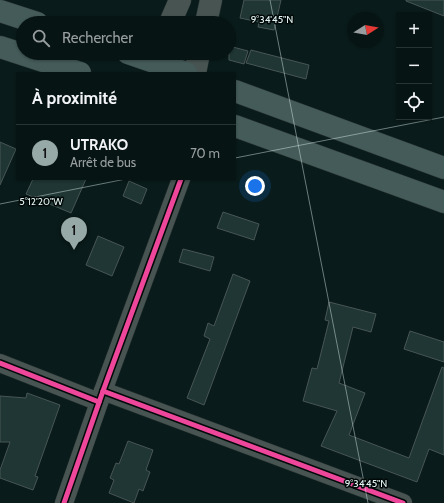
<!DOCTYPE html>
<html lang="fr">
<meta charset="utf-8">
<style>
:root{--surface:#071414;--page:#101d1d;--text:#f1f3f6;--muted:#989ea0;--line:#283334;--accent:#97a9a7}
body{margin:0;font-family:Cabin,sans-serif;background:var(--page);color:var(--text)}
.controls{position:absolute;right:12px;top:12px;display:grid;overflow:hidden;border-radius:0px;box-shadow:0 1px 3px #0004}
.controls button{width:36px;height:36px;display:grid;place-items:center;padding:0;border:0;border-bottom:1px solid var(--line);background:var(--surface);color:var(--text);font:20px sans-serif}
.compass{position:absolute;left:348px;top:12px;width:36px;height:36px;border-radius:50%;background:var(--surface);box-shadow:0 1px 3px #0004;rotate:79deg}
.you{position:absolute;left:255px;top:186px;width:14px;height:14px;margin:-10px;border:3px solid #fff;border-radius:50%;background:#1a73e8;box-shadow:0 0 0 6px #1a73e833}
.badge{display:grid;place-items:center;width:26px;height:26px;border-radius:50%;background:var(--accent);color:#111;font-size:13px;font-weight:700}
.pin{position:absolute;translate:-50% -33px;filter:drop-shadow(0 1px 2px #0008)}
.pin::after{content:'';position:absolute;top:21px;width:14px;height:12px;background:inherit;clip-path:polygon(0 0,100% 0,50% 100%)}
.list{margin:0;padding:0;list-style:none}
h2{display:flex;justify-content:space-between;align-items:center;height:52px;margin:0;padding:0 16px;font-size:17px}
h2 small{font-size:13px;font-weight:400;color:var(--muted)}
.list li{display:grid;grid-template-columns:26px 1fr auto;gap:12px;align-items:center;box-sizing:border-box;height:56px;padding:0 16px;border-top:1px solid var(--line)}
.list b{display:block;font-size:15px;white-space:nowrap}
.list p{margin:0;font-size:13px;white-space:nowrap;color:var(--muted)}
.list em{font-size:13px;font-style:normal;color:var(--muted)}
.icon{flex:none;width:22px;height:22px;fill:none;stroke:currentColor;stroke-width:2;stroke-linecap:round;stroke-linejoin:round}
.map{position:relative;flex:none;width:444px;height:503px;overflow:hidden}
.search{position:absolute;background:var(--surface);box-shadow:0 1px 3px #0004;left:16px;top:16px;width:220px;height:44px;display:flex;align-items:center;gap:10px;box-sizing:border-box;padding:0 14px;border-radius:22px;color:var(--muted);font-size:15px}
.panel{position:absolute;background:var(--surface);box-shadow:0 1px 3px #0004;left:16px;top:72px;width:220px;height:108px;border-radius:0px}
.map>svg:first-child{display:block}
.building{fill:#1f3634;stroke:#485655}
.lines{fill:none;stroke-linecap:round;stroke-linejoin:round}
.street-casing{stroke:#293533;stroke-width:19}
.secondary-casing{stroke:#293533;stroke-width:23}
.highway-casing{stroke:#293533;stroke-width:23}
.street{stroke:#475452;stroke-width:18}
.secondary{stroke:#475452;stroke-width:22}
.highway{stroke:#445b59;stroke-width:22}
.cycleway-casing{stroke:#010908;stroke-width:8}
.cycleway{stroke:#ed469a;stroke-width:5}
.ticks{fill:none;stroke:#e3f5f3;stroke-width:1;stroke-opacity:0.45}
.ticks-label{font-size:10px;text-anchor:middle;fill:#e3f5f3;stroke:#010908;stroke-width:3;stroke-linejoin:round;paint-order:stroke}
</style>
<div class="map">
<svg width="444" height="503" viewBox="0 0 444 503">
<rect width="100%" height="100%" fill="#091b1a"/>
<g class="building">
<polygon points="244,0 281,0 274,30 258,27 259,22 240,18"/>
<polygon points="406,0 444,0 444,16 406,1"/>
<polygon points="229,46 248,51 244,64 229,60"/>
<polygon points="251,50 309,65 306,79 246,63"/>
<polygon points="0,142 16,149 0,185"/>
<polygon points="33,179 86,179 71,213 26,194"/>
<polygon points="129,181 147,189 141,204 123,196"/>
<polygon points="223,212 259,224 254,240 217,228"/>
<polygon points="98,236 124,247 112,276 86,265"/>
<polygon points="183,249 214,257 210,271 179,262"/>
<polygon points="233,274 250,281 204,405 187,398 210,339 204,336 208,323 214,326"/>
<polygon points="329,302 376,314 371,332 353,327 339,383 365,393 349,435 409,458 442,367 444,368 444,455 429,449 417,482 321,446 337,411 303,401 312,368 317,369 329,321 325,320"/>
<polygon points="410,331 444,342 444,362 404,349"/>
<polygon points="27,393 60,405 35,476 38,477 33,490 0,478 0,470 10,442 0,442 0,396 26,398"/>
<polygon points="128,441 153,450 146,470 150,472 143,491 139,489 134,503 109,493 114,480 110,478 116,463 119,464"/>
</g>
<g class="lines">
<g class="street-casing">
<g id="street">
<polyline points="0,363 99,402"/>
<polyline points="103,391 403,503"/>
<polyline points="64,503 103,391 181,179"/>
</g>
</g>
<g class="secondary-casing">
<g id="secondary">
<polyline points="170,23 180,0"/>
<polyline points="206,23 211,0"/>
<polyline points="195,73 199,53"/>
</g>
</g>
<g class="highway-casing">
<g id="highway">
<polyline points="0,11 37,23"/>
<polyline points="0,47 80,73"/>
<polyline points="128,53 186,73"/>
<polyline points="235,91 444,168"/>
<polyline points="235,126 444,202"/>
</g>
</g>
<use href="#street" class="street"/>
<use href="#secondary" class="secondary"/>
<use href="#highway" class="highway"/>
<g class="cycleway-casing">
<g id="cycleway">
<polyline points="0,363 99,402"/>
<polyline points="103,391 403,503"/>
<polyline points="64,503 103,391 181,179"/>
</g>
</g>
<use href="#cycleway" class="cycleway"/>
</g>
<path class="ticks" d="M270 0 368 503M235 158 444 117M0 204 126 179"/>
<g class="ticks-label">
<text x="272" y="23">9°34'45"N</text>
<text x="41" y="205">5°12'20"W</text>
<text x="366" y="487">9°34'45"N</text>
</g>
</svg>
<div class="controls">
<button>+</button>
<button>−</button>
<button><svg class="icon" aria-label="locate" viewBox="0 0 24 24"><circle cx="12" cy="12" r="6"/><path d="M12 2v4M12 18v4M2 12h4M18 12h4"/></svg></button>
</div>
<svg class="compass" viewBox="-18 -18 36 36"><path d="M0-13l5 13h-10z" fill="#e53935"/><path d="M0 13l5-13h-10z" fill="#989ea0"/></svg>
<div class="you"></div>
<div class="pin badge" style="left:74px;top:250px">1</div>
<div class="search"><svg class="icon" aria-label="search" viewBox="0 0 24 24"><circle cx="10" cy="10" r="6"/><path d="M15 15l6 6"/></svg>Rechercher</div>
<section class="panel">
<h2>À proximité<small></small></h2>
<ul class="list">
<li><span class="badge">1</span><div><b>UTRAKO</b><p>Arrêt de bus</p></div><em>70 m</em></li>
</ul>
</section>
</div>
